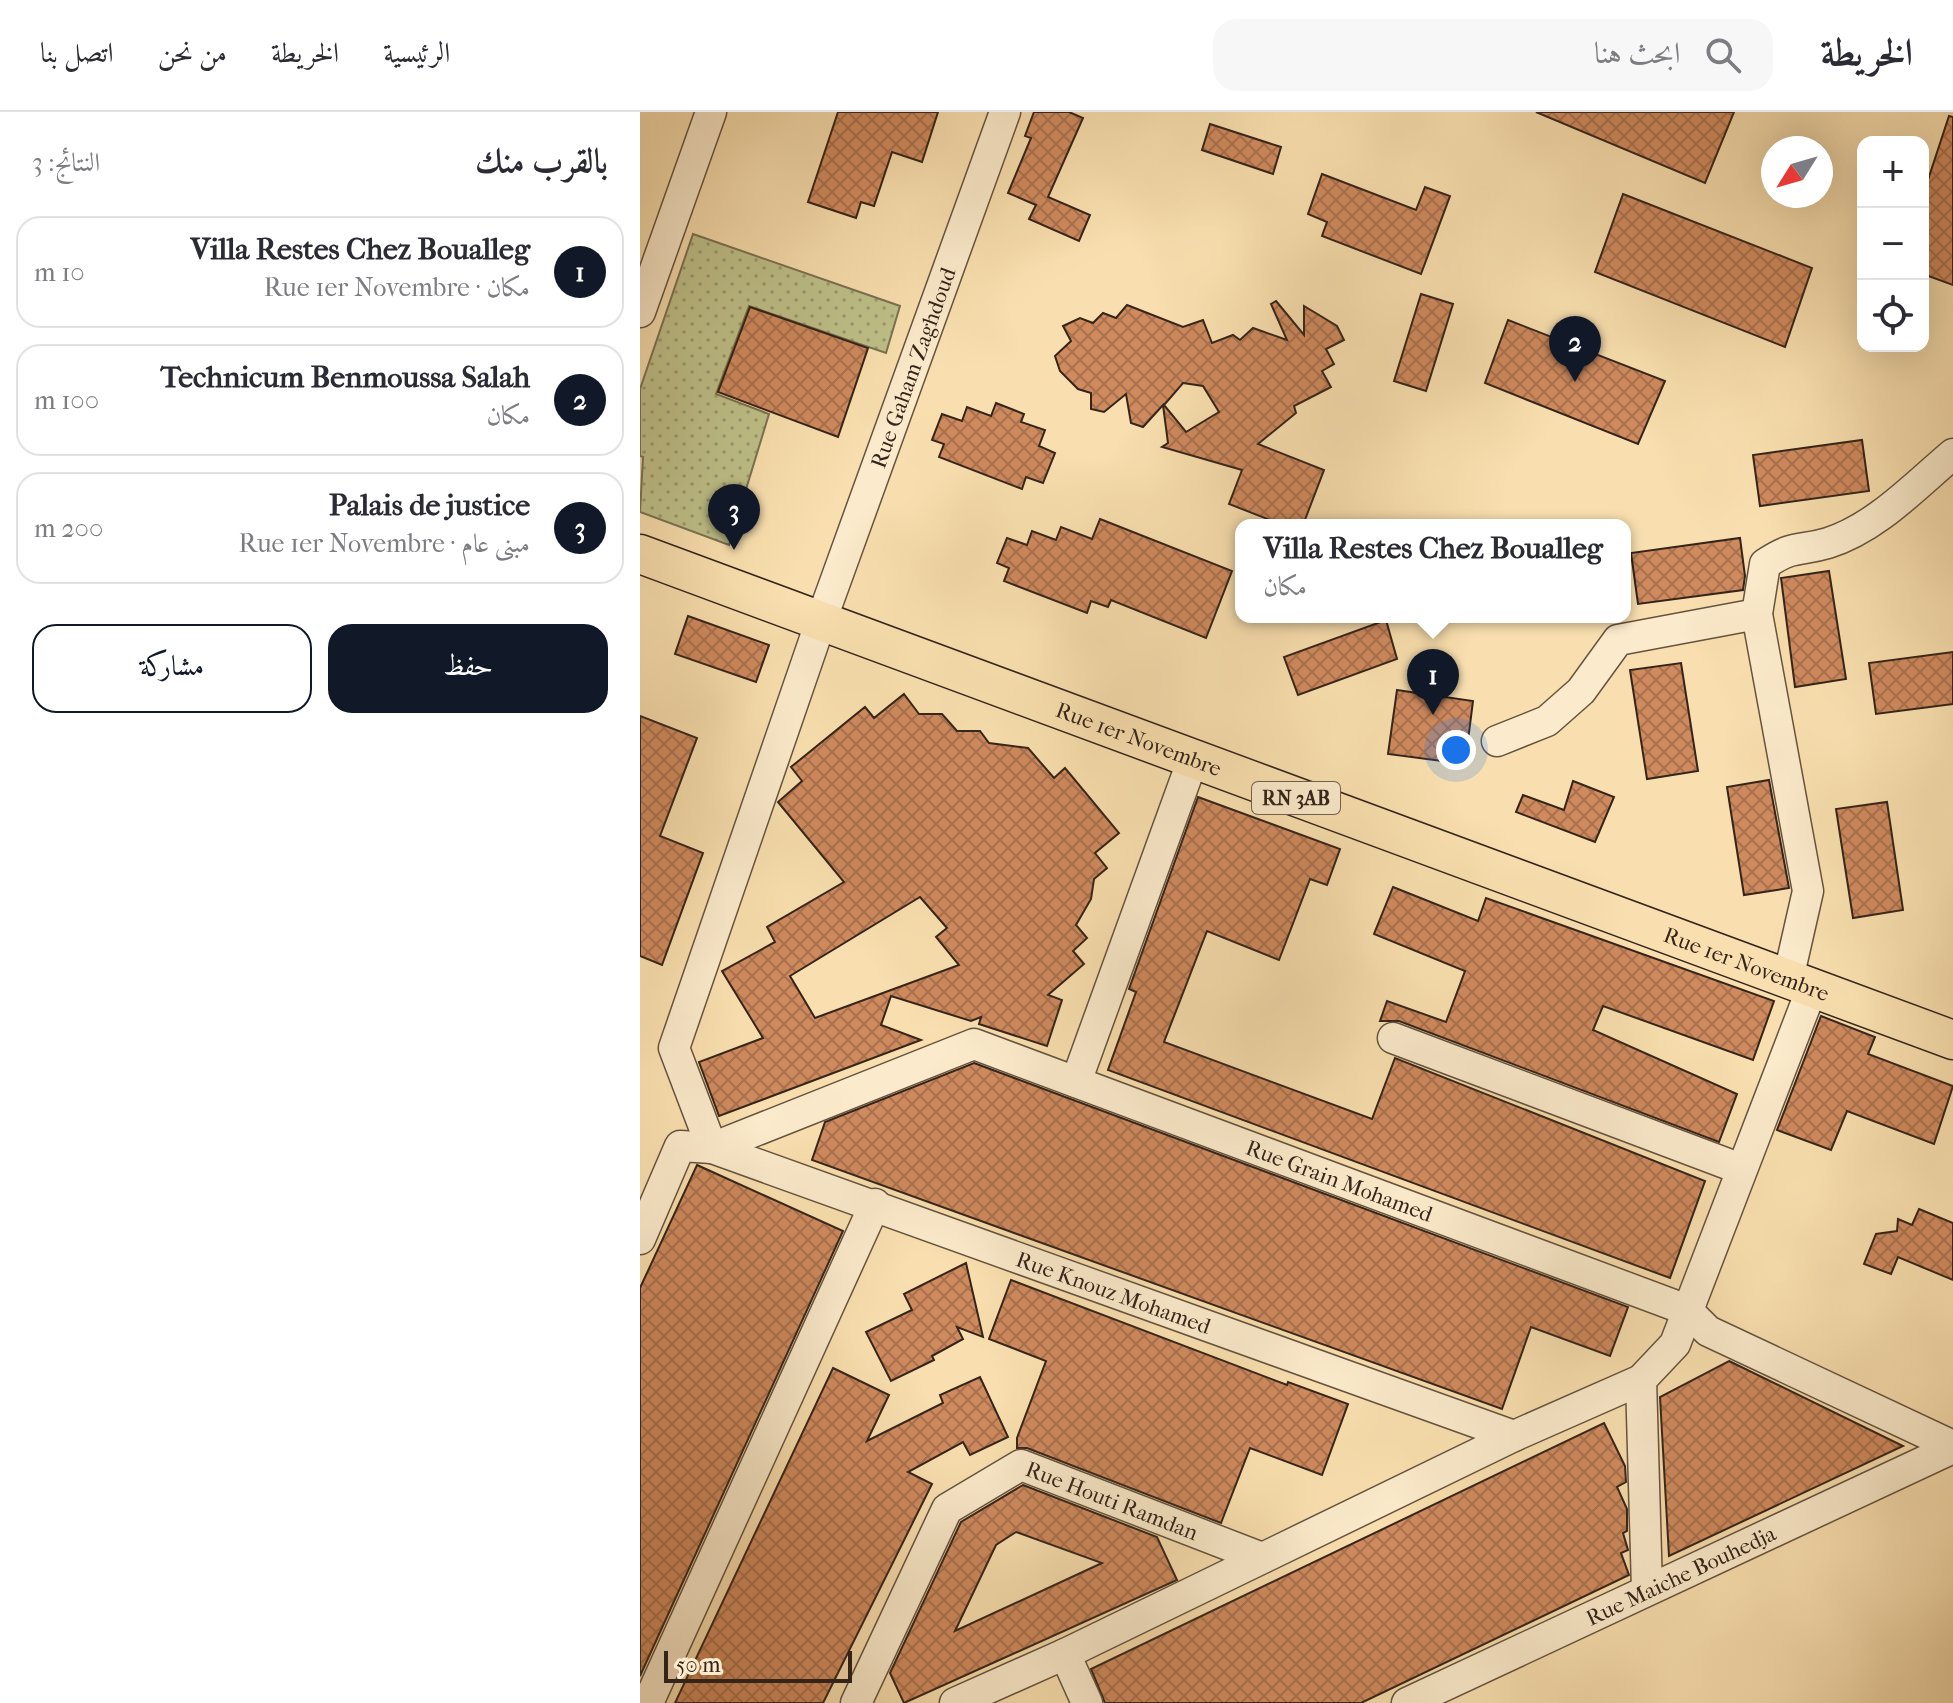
<!DOCTYPE html>
<html lang="ar">
<meta charset="utf-8">
<style>
:root{--surface:#fff;--page:#f7f7f7;--text:#2b2b33;--muted:#7c7c81;--line:#e1e1e2;--accent:#111827}
body{margin:0;font-family:"IM FELL French Canon",Amiri,serif;background:var(--page);color:var(--text);direction:rtl}
.controls{position:absolute;right:24px;top:24px;display:grid;overflow:hidden;border-radius:16px;box-shadow:0 8px 32px #0002}
.controls button{width:72px;height:72px;display:grid;place-items:center;padding:0;border:0;border-bottom:2px solid var(--line);background:var(--surface);color:var(--text);font:40px sans-serif}
.compass{position:absolute;left:1121px;top:24px;width:72px;height:72px;border-radius:50%;background:var(--surface);box-shadow:0 8px 32px #0002;rotate:233deg}
.scale{position:absolute;left:24px;bottom:20px;width:188px;box-sizing:border-box;padding-left:8px;border:4px solid #34241a;border-top:0;font-size:22px;line-height:28px;white-space:nowrap;color:#34241a;-webkit-text-stroke:6px #fbeacb;paint-order:stroke}
.you{position:absolute;left:816px;top:638px;width:28px;height:28px;margin:-20px;border:6px solid #fff;border-radius:50%;background:#1a73e8;box-shadow:0 0 0 12px #1a73e833}
.badge{display:grid;place-items:center;width:52px;height:52px;border-radius:50%;background:var(--accent);color:#fff;font-size:26px;font-weight:700}
.pin{position:absolute;translate:-50% -66px;filter:drop-shadow(0 2px 4px #0008)}
.pin::after{content:'';position:absolute;top:42px;width:28px;height:24px;background:inherit;clip-path:polygon(0 0,100% 0,50% 100%)}
.popup{position:absolute;left:595px;top:407px;width:396px;height:104px;box-sizing:border-box;display:grid;place-content:center;border-radius:16px;background:var(--surface);filter:drop-shadow(0 2px 6px #0005);font-size:26px;white-space:nowrap;color:var(--muted)}
.popup b{font-size:30px;color:var(--text)}
.popup::after{content:'';position:absolute;left:50%;top:100%;margin-left:-16px;border:16px solid transparent;border-top-color:var(--surface)}
.list{margin:0;padding:0;list-style:none}
h2{display:flex;justify-content:space-between;align-items:center;height:104px;margin:0;padding:0 32px;font-size:34px}
h2 small{font-size:26px;font-weight:400;color:var(--muted)}
.list li{display:grid;grid-template-columns:52px 1fr auto;gap:24px;align-items:center;box-sizing:border-box;height:112px;margin:0 16px 16px;padding:0 16px;border:2px solid var(--line);border-radius:24px}
.list b{display:block;font-size:30px;white-space:nowrap}
.list p{margin:0;font-size:26px;white-space:nowrap;color:var(--muted)}
.list em{font-size:26px;font-style:normal;color:var(--muted)}
.actions{display:flex;gap:16px;padding:24px 32px}
.actions a{flex:1;padding:18px 0;border:2px solid var(--accent);border-radius:24px;text-align:center;font-size:28px;color:var(--accent)}
.actions .main{background:var(--accent);color:#fff}
.icon{flex:none;width:44px;height:44px;fill:none;stroke:currentColor;stroke-width:2;stroke-linecap:round;stroke-linejoin:round}
.map{position:relative;flex:none;width:1313px;height:1591px;overflow:hidden;direction:ltr}
header{display:flex;align-items:center;gap:48px;box-sizing:border-box;height:112px;padding:0 40px;background:var(--surface);border-bottom:2px solid var(--line)}
header strong{font-size:38px}
nav{display:flex;gap:44px;margin-inline-start:auto;font-size:28px}
.search{width:560px;height:72px;background:var(--page);display:flex;align-items:center;gap:20px;box-sizing:border-box;padding:0 28px;border-radius:24px;color:var(--muted);font-size:30px}
main{display:flex}
aside{flex:1;background:var(--surface)}
.map>svg:first-child{display:block}
.grass{fill:url(#grass-dots);stroke:#7a7252;stroke-width:2}
.building{fill:url(#building-cross-hatch);stroke:#34241a;stroke-width:2;fill-rule:evenodd}
.lines{fill:none;stroke-linecap:round;stroke-linejoin:round}
.minor-casing{stroke:#65533f;stroke-width:33}
.major-casing{stroke:#34241a;stroke-width:41}
.minor{stroke:#fbeacb;stroke-width:30}
.major{stroke:#f9dfaf;stroke-width:38}
.labels{text-anchor:middle;stroke-width:6;stroke-linejoin:round;paint-order:stroke}
.shield{fill:#fbeacb;stroke:#705f4f;stroke-width:2}
.shield-label{font-size:20px;font-weight:bold;fill:#34241a}
.street-label{font-size:22px;fill:#34241a;stroke:#fbeacb}
</style>
<header>
<strong>الخريطة</strong>
<div class="search"><svg class="icon" aria-label="search" viewBox="0 0 24 24"><circle cx="10" cy="10" r="6"/><path d="M15 15l6 6"/></svg>ابحث هنا</div>
<nav><a>الرئيسية</a><a>الخريطة</a><a>من نحن</a><a>اتصل بنا</a></nav>
</header>
<main>
<div class="map">
<svg width="1313" height="1591" viewBox="0 0 1313 1591">
<defs>
<pattern id="grass-dots" width="8" height="8" patternUnits="userSpaceOnUse" patternTransform="scale(2)"><rect width="8" height="8" fill="#bfc18a"/><path d="M2 2h.1M6 6h.1" fill="none" stroke="#9c9d70" stroke-width="1.8" stroke-linecap="round"/></pattern>
<pattern id="building-cross-hatch" width="8" height="8" patternUnits="userSpaceOnUse" patternTransform="scale(2)"><rect width="8" height="8" fill="#cf8a5e"/><path d="M0 0l8 8M0 8l8-8" fill="none" stroke="#a9714d"/></pattern>
</defs>
<rect width="100%" height="100%" fill="#f9dfaf"/>
<filter id="stains"><feTurbulence type="fractalNoise" baseFrequency=".0025" numOctaves="4"/><feColorMatrix values="0 0 0 0 .2 0 0 0 0 .09 0 0 0 0 .02 0 0 0 .5 -.17"/></filter>
<radialGradient id="worn" r=".72"><stop offset=".6" stop-color="#630" stop-opacity="0"/><stop offset="1" stop-color="#630" stop-opacity=".3"/></radialGradient>
<polygon class="grass" points="53,122 260,194 246,241 109,194 76,282 129,302 89,433 0,400 3,345 0,344 0,277"/>
<g class="building">
<polygon points="198,0 298,0 282,50 252,40 234,94 221,90 216,106 168,90"/>
<polygon points="394,0 429,0 443,6 408,85 450,103 439,129 389,107 396,93 368,81 391,26 385,24"/>
<polygon points="896,0 1094,0 1065,71"/>
<polygon points="1309,4 1313,5 1313,173 1283,162 1283,83"/>
<polygon points="570,12 641,35 633,62 562,38"/>
<polygon points="682,62 776,98 785,75 810,84 781,162 682,124 687,110 668,102"/>
<polygon points="983,82 1172,156 1145,235 955,160"/>
<polygon points="781,182 813,192 786,279 754,269"/>
<path d="M636 189 664 223V194L697 214 704 228 686 237 694 252 682 259 691 275 654 294 656 301 618 332 684 358 663 413H643L589 392 602 358 522 335 528 331 523 293 503 315 491 311 486 282 464 300 451 297V281L438 277 420 259 415 244 431 229 423 214 440 206 453 211 463 201 476 206 487 193 543 215 563 208 572 231 593 223 600 228 613 216 647 228 631 192ZM543 271 563 274 579 300 546 320 524 293Z"/>
<polygon points="110,195 228,236 198,325 78,280"/>
<polygon points="868,208 1025,269 998,332 845,271"/>
<polygon points="356,291 384,302 381,310 405,318 399,334 415,341 403,371 386,365 382,377 299,345 304,332 292,328 302,302 322,309 327,295 351,304"/>
<polygon points="1222,328 1229,379 1120,394 1113,343"/>
<polygon points="460,407 592,459 566,526 471,488 468,495 451,489 447,501 364,469 369,456 357,451 367,426 387,433 392,419 416,428 421,415 452,427"/>
<polygon points="1100,426 1105,464 1103,478 998,492 991,441"/>
<polygon points="1189,459 1206,567 1155,575 1141,466"/>
<polygon points="48,504 129,533 116,570 35,542"/>
<polygon points="746,508 757,547 658,583 644,545"/>
<polygon points="1313,540 1313,592 1236,602 1229,551"/>
<polygon points="1041,551 1058,659 1007,667 990,558"/>
<polygon points="757,578 833,589 825,652 748,642"/>
<path d="M264 582 279 602H302L317 619H340L349 631 388 636 414 666 425 656 479 721 455 741 467 756 454 767 451 787 436 813 447 826 433 839 444 852 408 883 422 888 407 934 339 912 341 905 331 909 251 884 241 913 281 928 79 1004 59 950 123 926 82 859 135 830 127 815 204 770 138 690 162 669 151 655 225 595 234 606ZM280 785 307 816 296 825 319 853 175 906 150 864Z"/>
<polygon points="0,604 57,626 20,724 63,741 22,853 0,844"/>
<polygon points="1129,668 1149,776 1104,783 1087,675"/>
<polygon points="933,669 974,685 955,730 876,700 883,683 924,698"/>
<polygon points="558,685 700,737 687,773 670,767 639,848 567,819 524,930 732,1007 755,946 1065,1069 1030,1166 468,958 496,880 489,877"/>
<polygon points="1247,690 1263,798 1213,806 1196,697"/>
<polygon points="753,775 838,809 846,786 1134,889 1113,948 963,894 953,918 1097,982 1079,1030 759,909 740,909 747,889 806,910 825,859 734,822"/>
<polygon points="1181,904 1235,925 1228,942 1313,974 1294,1032 1207,999 1191,1038 1137,1018"/>
<polygon points="334,951 988,1195 970,1244 891,1215 862,1297 172,1048 185,1010"/>
<polygon points="57,1053 203,1119 0,1564 0,1176"/>
<polygon points="1279,1097 1313,1111 1313,1168 1258,1145 1251,1162 1224,1152 1236,1122 1257,1119 1258,1107 1272,1113"/>
<polygon points="326,1151 343,1225 317,1215 323,1227 292,1244 294,1248 251,1269 226,1220 272,1198 264,1182"/>
<polygon points="371,1168 647,1273 648,1270 708,1292 682,1363 610,1336 581,1411 387,1336 377,1336 377,1326 406,1249 349,1227"/>
<polygon points="1089,1249 1263,1334 1029,1444 1020,1285"/>
<polygon points="193,1256 249,1283 227,1329 303,1291 300,1283 340,1265 368,1325 330,1343 323,1330 268,1360 292,1372 183,1591 35,1591"/>
<polygon points="964,1311 985,1354 986,1370 977,1375 987,1397 987,1419 983,1421 988,1438 981,1441 989,1463 721,1591 465,1591 451,1557"/>
<path d="M383 1373 517 1425 537 1468 264 1591 250 1561 321 1410ZM376 1420 462 1451 315 1519 356 1433Z"/>
</g>
<g class="lines">
<g class="minor-casing">
<g id="minor">
<polyline points="0,200 71,0"/>
<polyline points="857,629 907,609 941,579 978,528 1117,502"/>
<path d="M1148 867 1168 779 1117 502 1125 452C1155 432 1158 440 1188 431 1236 416 1275 374 1313 342"/>
<polyline points="753,926 1101,1057"/>
<polyline points="436,970 553,647"/>
<path id="s1" d="M72 1036 334 932 1047 1198 1068 1219 1313 1334"/>
<path id="s2" d="M72 1036 34 936 181 509 365 0"/>
<path id="s3" d="M0 1127 40 1034 72 1036 874 1324"/>
<polyline points="1001,1268 1007,1477"/>
<polyline points="425,1542 447,1591"/>
<polyline points="8,1591 235,1092"/>
<path id="s4" d="M216 1591 307 1397 381 1353 622 1446"/>
<polyline points="315,1591 425,1542 874,1324 1001,1268 1035,1232 1172,876"/>
<path id="s5" d="M767 1591 1313 1336"/>
</g>
</g>
<g class="major-casing">
<g id="major">
<path id="s6" d="M0 442 1313 928"/>
</g>
</g>
<use href="#minor" class="minor"/>
<use href="#major" class="major"/>
</g>
<g class="labels">
<rect class="shield" x="612" y="670" width="88" height="32" rx="6"/>
<g class="shield-label">
<text x="656" y="693">RN 3AB</text>
</g>
<g class="street-label">
<text dy="8" stroke="none"><textPath href="#s2" startOffset="828">Rue Gaham Zaghdoud</textPath></text>
<text dy="8" stroke="none"><textPath href="#s6" startOffset="532">Rue 1er Novembre</textPath></text>
<text dy="8" stroke="none"><textPath href="#s6" startOffset="1180">Rue 1er Novembre</textPath></text>
<text dy="8" stroke="none"><textPath href="#s1" startOffset="672">Rue Grain Mohamed</textPath></text>
<text dy="8" stroke="none"><textPath href="#s3" startOffset="560">Rue Knouz Mohamed</textPath></text>
<text dy="8" stroke="none"><textPath href="#s4" startOffset="398">Rue Houti Ramdan</textPath></text>
<text dy="8" stroke="none"><textPath href="#s5" startOffset="302">Rue Maiche Bouhedja</textPath></text>
</g>
</g>
<rect width="100%" height="100%" filter="url(#stains)"/>
<rect width="100%" height="100%" fill="url(#worn)"/>
</svg>
<div class="controls">
<button>+</button>
<button>−</button>
<button><svg class="icon" aria-label="locate" viewBox="0 0 24 24"><circle cx="12" cy="12" r="6"/><path d="M12 2v4M12 18v4M2 12h4M18 12h4"/></svg></button>
</div>
<svg class="compass" viewBox="-18 -18 36 36"><path d="M0-13l5 13h-10z" fill="#e53935"/><path d="M0 13l5-13h-10z" fill="#7c7c81"/></svg>
<div class="scale">50 m</div>
<div class="you"></div>
<div class="pin badge" style="left:793px;top:603px">1</div>
<div class="popup"><b>Villa Restes Chez Boualleg</b>مكان</div>
<div class="pin badge" style="left:935px;top:270px">2</div>
<div class="pin badge" style="left:94px;top:438px">3</div>
</div>
<aside>
<h2>بالقرب منك<small>النتائج: 3</small></h2>
<ul class="list">
<li><span class="badge">1</span><div><b>Villa Restes Chez Boualleg</b><p>مكان · Rue 1er Novembre</p></div><em>10 m</em></li>
<li><span class="badge">2</span><div><b>Technicum Benmoussa Salah</b><p>مكان</p></div><em>100 m</em></li>
<li><span class="badge">3</span><div><b>Palais de justice</b><p>مبنى عام · Rue 1er Novembre</p></div><em>200 m</em></li>
</ul>
<div class="actions"><a class="main">حفظ</a><a>مشاركة</a></div>
</aside>
</main>
